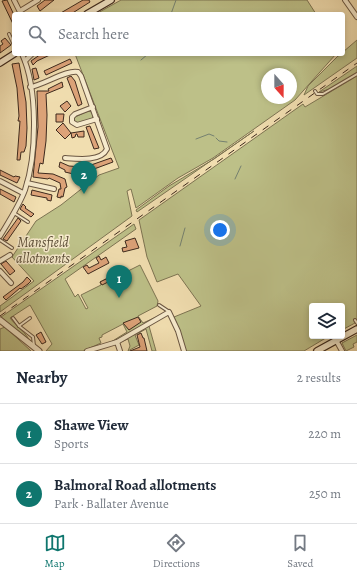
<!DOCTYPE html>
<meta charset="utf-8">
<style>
:root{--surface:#fff;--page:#f2f2f3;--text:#1f2937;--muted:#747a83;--line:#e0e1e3;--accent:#0f766e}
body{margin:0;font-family:Alegreya,serif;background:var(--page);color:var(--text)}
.controls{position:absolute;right:12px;bottom:12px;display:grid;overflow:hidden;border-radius:4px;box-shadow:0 2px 6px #0003}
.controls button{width:36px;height:36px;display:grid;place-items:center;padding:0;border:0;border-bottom:1px solid var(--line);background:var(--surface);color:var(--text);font:20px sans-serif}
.compass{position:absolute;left:261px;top:68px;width:36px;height:36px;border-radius:50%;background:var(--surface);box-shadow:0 2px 6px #0003;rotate:159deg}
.you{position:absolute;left:220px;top:230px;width:14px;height:14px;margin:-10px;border:3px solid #fff;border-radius:50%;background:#1a73e8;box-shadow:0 0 0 6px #1a73e833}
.badge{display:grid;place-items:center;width:26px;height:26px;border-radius:50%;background:var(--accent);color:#fff;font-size:13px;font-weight:700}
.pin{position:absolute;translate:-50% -33px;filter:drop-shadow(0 1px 2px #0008)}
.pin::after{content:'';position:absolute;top:21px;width:14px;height:12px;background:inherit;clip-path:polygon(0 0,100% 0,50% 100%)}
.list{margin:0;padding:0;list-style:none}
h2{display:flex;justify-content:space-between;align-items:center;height:52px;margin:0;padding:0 16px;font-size:17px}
h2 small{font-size:13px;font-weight:400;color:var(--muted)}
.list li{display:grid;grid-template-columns:26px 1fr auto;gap:12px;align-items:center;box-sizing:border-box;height:60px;padding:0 16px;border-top:1px solid var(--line)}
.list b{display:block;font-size:15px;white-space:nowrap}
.list p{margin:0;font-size:13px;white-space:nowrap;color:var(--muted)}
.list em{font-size:13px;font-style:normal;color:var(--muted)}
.icon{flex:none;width:22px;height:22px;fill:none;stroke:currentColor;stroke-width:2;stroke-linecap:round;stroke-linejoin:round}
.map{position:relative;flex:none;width:357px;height:351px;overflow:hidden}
.search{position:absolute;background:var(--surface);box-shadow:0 2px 6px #0003;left:12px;right:12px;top:12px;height:44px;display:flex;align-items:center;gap:10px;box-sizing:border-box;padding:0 14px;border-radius:4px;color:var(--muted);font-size:15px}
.sheet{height:172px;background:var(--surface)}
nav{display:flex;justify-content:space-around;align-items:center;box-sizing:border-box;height:56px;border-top:1px solid var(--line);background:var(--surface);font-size:11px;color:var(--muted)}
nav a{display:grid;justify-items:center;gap:2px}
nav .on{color:var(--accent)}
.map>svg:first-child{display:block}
.green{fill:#bdc088;stroke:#7d7452;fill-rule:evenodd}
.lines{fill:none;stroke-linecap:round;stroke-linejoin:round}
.stream{stroke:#758170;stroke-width:1}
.building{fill:#dda379;stroke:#3d291d}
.service-casing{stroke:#6a5642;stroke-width:4}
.minor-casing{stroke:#6a5642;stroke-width:6}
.tertiary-casing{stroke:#6a5642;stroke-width:7}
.secondary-casing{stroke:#3d291d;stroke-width:8}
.service{stroke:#f6eacc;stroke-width:2}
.minor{stroke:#f6eacc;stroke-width:4}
.tertiary{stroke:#f6eacc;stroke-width:5}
.secondary{stroke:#f6eacc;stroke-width:5.5}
.rail{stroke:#3d291d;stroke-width:1;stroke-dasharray:7 7;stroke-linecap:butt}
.labels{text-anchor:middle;stroke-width:3;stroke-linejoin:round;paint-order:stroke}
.park-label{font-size:14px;font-style:italic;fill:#5d4f38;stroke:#f6eacc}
</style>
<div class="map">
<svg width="357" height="351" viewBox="0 0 357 351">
<rect width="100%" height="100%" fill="#f1deb0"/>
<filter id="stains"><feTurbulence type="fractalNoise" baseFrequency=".005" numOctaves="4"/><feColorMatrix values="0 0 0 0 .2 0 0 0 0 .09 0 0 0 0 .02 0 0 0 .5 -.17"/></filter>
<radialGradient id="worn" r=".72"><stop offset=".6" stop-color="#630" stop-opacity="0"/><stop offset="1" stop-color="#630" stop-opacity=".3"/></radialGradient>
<g class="green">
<polygon points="121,0 307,0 316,14 96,14"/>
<polygon points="357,40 357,58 304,95 308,86 338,56 343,54 343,52"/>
<path d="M75 54H336L295 100 213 158 178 178 136 208 131 189 127 191 132 216 0 312V306L34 281 12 257 36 221 61 205 99 175 119 168ZM267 74H291V98H267Z"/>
<polygon points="357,66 357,73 330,89 319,92"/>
<polygon points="357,76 357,320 354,321 355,323 342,330 342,306 312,306 312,336 329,336 304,351 186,351 174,317 201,306 178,274 157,282 147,257 139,220 303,104 305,107"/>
<polygon points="88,111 92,112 93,118 79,124 74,122 73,118"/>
<polygon points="254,131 137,212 136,210 169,186 214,159"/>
<path d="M134 224 136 229 65 279 75 297 78 294 86 309 88 308 81 295 101 285 100 282 114 275 116 277 140 265 158 301 157 306 138 316 143 323 165 313 117 341 111 342 127 332 123 324 102 335V337L99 338 101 343 83 351H46L52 344 30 305 10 318C16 326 27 333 30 342L1 317Z"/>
<polygon points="149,326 156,351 152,351 146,329 135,335 139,345 128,351 130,346 128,339 118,343"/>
<polygon points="5,327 31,351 0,351 0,329"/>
<polygon points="357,335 357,342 353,344 354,347 346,351 342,343"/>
</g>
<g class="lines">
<g class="stream">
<polyline points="171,14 176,0"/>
<polyline points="141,60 148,54"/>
<polyline points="216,138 219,141 227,142"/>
<polyline points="196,139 209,134 214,136"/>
<polyline points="235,179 241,166"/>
<polyline points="180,246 185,228"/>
</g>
</g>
<g class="building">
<polygon points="7,0 14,15 14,26 2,1"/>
<polygon points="45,0 54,0 40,11 37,6"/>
<polygon points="83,0 89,0 90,2 71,14 59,14"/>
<polygon points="5,38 11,45 0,53 0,46 3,44 1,41"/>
<polygon points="41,54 52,54 37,61 33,65 31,61"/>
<polygon points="70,59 72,63 46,75 44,71"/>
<polygon points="19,63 26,102 27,128 26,146 24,152 21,152 20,160 17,160 20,121 18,121 19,116 17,88 12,64"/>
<polygon points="36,68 39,78 34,80 32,69"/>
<polygon points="71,76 75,81 82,104 78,106 67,78"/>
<polygon points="62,82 63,87 46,94 47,115 46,141 43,164 40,163 38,173 53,174 65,179 67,187 65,188 63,197 61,196 61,198 57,197 59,189 61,189 60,183 49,178 48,179 33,177 38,127 37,91 49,91 48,89"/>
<polygon points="67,101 71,106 65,112 60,106"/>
<polygon points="56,114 64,114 63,122 56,122"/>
<polygon points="63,123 71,133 84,131 84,137 78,137 77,134 76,134 75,137 72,138 71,133 65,139 56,130"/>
<polygon points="90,126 99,148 94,149 86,127"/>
<polygon points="111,158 113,162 94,169 94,171 82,173 82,176 65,172 65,170 59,167 60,162 69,166 83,167 83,165 91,165"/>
<polygon points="0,170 14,177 15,176 20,177 17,183 0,175"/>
<polygon points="0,189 16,197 14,202 0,194"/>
<polygon points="32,190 52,195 51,201 47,200 47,198 31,195"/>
<polygon points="23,204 26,207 25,208 34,214 31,217 20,209"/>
<polygon points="18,218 21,221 7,241 3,239"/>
<polygon points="135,238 139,248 123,252 122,248 127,247 125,241"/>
<polygon points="99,256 101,260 106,257 109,263 88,274 83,267 87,265 89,268 99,263 96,258"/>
<polygon points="6,261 15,271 10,275 1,264"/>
<polygon points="114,275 116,278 102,285 100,282"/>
<polygon points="27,277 31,281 28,284 21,289 20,288 6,300 3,297 23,282"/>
<polygon points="138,317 141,322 129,330 123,323"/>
<polygon points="41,332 46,342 42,344 36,335"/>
<polygon points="141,333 143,338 144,338 147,351 130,351 140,347 137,335"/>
</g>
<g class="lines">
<g class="service-casing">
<g id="service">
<polyline points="9,34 14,45"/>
<polyline points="315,91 317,94 323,94 357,74"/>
<polyline points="14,213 28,222"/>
<polyline points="0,240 12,248"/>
<polyline points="159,305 168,311"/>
<polyline points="13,318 19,326 33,337 34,346"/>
<polyline points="355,320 357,323"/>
<polyline points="19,326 30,318"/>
</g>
</g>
<g class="minor-casing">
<g id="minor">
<polyline points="14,0 21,14"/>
<polyline points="345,0 357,17"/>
<polyline points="20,11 38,0"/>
<polyline points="25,61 32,54"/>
<path d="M30 87C44 85 67 69 78 72L81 76 107 149C101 162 77 159 65 158"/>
<polyline points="93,107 75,114 72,117 72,122 77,125 97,119"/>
<polyline points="0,181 23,193"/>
<polyline points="27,183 54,189"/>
<path d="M0 236C9 221 19 206 25 190 37 154 38 89 22 54"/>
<polyline points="0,261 10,255"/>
<polyline points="0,271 11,283"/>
<polyline points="336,340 342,351"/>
<polyline points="117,342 169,312 178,331 184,351"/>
<polyline points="87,351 117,342 120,351"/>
</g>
</g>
<g class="tertiary-casing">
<polyline id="tertiary" points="0,320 39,351"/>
</g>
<g class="secondary-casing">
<g id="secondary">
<polyline points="87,14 111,0"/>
<polyline points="0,63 14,54"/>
<polyline points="317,351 357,329"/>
</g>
</g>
<use href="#service" class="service"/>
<use href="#minor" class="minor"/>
<use href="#tertiary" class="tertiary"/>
<use href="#secondary" class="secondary"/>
<polyline class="rail" points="0,316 357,63"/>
</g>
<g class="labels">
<g class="park-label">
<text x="43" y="247">Mansfield<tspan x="43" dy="16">allotments</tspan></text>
</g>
</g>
<rect width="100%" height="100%" filter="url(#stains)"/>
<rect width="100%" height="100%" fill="url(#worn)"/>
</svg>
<div class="controls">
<button><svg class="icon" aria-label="layers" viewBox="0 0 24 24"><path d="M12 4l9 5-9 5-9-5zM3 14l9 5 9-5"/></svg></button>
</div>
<svg class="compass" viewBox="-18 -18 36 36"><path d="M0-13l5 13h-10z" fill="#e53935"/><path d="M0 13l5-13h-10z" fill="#747a83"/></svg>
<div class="you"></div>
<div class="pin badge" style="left:119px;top:298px">1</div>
<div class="pin badge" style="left:84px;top:194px">2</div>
<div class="search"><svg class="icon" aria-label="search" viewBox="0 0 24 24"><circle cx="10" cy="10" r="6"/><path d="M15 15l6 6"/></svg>Search here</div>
</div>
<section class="sheet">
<h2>Nearby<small>2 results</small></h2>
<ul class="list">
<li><span class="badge">1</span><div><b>Shawe View</b><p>Sports</p></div><em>220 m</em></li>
<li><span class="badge">2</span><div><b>Balmoral Road allotments</b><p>Park · Ballater Avenue</p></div><em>250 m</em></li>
</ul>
</section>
<nav>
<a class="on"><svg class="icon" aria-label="map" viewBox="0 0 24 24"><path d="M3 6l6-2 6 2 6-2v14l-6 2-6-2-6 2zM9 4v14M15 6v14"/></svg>Map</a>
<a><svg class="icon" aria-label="directions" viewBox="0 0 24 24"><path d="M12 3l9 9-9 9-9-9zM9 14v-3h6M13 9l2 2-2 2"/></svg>Directions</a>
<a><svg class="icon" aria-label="saved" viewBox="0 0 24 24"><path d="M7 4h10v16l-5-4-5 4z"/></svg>Saved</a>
</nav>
